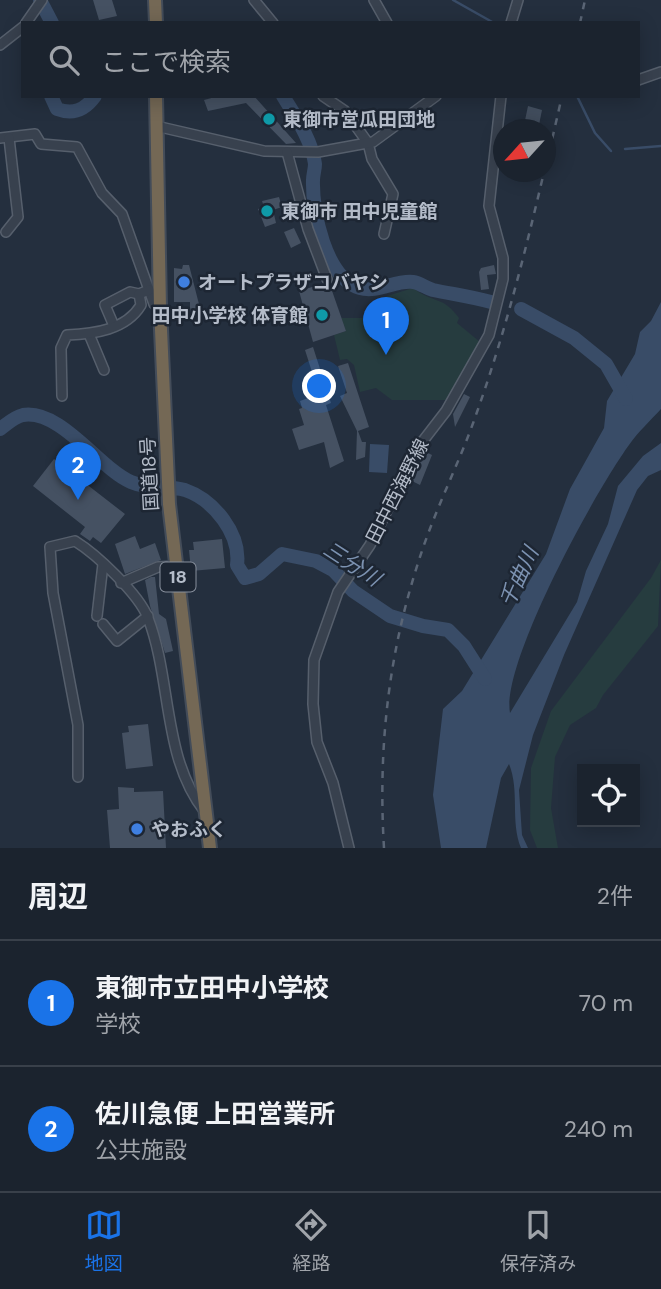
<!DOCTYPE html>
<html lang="ja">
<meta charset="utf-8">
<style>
:root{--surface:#1b232e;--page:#282f3a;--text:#f1f3f6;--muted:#a0a4aa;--line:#39404a;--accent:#1a73e8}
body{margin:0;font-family:"DM Sans","Noto Sans JP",sans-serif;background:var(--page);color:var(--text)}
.controls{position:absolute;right:21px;bottom:21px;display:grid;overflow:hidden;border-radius:0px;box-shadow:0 4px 18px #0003}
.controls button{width:63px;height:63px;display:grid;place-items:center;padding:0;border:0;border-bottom:2px solid var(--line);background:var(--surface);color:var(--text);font:35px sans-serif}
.compass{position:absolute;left:493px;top:119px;width:63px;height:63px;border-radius:50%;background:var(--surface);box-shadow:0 4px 18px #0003;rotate:243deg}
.you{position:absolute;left:320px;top:387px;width:24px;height:24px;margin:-18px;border:5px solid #fff;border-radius:50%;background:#1a73e8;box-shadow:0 0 0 10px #1a73e833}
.badge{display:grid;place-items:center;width:46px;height:46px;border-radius:50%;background:var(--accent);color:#fff;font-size:23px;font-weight:700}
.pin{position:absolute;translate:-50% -58px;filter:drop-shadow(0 2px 4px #0008)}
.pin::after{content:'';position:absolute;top:37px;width:24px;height:21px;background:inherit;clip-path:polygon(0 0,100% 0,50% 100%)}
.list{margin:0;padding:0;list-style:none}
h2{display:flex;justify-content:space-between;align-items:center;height:91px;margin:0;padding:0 28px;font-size:30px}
h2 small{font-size:23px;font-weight:400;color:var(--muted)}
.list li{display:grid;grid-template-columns:46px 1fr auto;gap:21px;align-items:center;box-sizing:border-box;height:126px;padding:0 28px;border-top:2px solid var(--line)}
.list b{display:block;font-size:26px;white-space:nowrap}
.list p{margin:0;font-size:23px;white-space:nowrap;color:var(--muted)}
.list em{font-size:23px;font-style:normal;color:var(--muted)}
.icon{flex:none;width:38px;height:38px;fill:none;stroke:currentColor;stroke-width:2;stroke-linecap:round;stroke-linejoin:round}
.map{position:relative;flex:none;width:661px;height:848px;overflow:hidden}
.search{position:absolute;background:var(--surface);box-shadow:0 4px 18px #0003;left:21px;right:21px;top:21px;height:77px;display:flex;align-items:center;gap:18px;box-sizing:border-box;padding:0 24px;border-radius:0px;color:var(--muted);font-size:26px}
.sheet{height:343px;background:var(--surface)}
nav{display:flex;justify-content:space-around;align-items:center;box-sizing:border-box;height:98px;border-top:2px solid var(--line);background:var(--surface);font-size:19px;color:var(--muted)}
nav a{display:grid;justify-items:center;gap:4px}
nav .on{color:var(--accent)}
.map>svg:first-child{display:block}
.green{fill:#263c3f}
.water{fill:#394c67}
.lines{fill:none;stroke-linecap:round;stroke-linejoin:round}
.stream{stroke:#394c67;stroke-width:2.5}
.river{stroke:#394c67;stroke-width:14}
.building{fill:#455162}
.minor-casing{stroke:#565f6c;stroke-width:12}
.highway-casing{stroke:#434c59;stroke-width:16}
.minor{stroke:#38414e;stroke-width:9}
.highway{stroke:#746855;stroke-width:12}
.rail{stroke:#5a6575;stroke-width:2.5;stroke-dasharray:7 7;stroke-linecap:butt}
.culture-dot{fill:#0f9aa8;stroke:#1d2633;stroke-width:2.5}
.shop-dot{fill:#3f7fe0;stroke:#1d2633;stroke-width:2.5}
.labels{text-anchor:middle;stroke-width:5;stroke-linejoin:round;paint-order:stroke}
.shield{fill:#1d2633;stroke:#878f9c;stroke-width:2}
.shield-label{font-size:18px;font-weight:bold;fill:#b4bcc9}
.poi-label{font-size:19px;font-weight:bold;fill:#b4bcc9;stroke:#1d2633;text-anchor:start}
.street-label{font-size:19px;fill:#b4bcc9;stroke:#1d2633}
.water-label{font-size:21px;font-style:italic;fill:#7c92b1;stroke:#1d2633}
</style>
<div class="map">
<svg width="661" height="848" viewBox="0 0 661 848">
<rect width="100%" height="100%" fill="#242f3e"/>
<g class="green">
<path d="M413 288C434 304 442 295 459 318L457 323 480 342 446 400H392L376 388 360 392 354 365 347 359 340 360 334 335 346 331 341 318H362L387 296Z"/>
<polygon points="661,560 658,626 603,695 596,708 570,725 555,757 551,808 558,848 537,848 530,830 531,768 551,711 651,578"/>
</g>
<g class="water">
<path d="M661 302V409C650 421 638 432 629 445 596 490 501 663 510 713L577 602 586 571 608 524 618 486 643 456 661 443V470L648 476 637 490 564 655 533 735 519 790 522 835 528 848H521C510 821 520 791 509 764L501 778 486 848H441L433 795 443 709 462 691 546 554 570 489 604 428 607 401 635 354 640 332 651 321Z"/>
<polygon points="370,444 389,445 387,473 369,472"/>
</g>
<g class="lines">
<g class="stream">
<polyline points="453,0 494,23"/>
<polyline points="577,96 595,133 611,151"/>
<polyline points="625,149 661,146"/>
</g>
<g class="river">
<polyline points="40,0 52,23"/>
<path d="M51 96 57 109C73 115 85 110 95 96"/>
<path d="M283 96C295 116 312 140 315 164 315 169 313 175 313 180 312 211 325 278 360 288 378 293 395 280 413 282 420 283 426 288 433 290 452 294 472 297 491 302"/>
<polyline points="521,309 574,338 606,364 626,399"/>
<path d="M0 429C7 424 14 417 23 415 61 409 100 469 131 482 149 490 167 485 185 490 214 500 241 534 237 565L245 578 259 574 282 554 316 561 333 570 353 591 390 616 423 626 448 630 464 646 485 679"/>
</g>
</g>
<g class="building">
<polygon points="93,0 112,0 117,16 99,20"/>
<polygon points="219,96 254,96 296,143 286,144 246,103 208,111 204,100"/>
<polygon points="528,106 542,110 538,130 523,130"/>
<polygon points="279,197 282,207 273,210 276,223 265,227 258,209 264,207 262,201"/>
<polygon points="294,228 301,243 291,248 284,232"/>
<polygon points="183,265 189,265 202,316 190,316 190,302 174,302 174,268 182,269"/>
<polygon points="494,265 496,274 487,275 489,289 481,290 479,272 481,268"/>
<polygon points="322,284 330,285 346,331 313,342 299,291"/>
<polygon points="313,347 331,403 326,405 344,461 330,468 324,442 299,450 292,429 304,425 299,409 302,408 300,401 319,394 305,350"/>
<polygon points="348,363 369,427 358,431 362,442 366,442 365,457 356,460 357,431 340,396 347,393 338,366"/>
<polygon points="464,394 470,397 455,427 453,414"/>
<polygon points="424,451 432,455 420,485 410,480"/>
<polygon points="54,459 125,514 101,543 93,537 90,541 80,534 85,527 33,486"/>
<polygon points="135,536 140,549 155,543 161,560 125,574 115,544"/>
<polygon points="222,539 225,568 191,571 189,550 194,550 193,542"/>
<polygon points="151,577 155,577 159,614 166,619 173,651 165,653 150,606 145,580"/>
<polygon points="148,724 153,766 126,769 122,733 129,732 128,726"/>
<polygon points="118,787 134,788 134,792 163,791 166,848 110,848 107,810 119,809"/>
</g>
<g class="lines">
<g class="minor-casing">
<g id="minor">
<polyline points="254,0 273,23"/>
<polyline points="374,0 387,23"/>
<polyline points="26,23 42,0"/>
<polyline points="511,23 518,0"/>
<polyline points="0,45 23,27"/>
<polyline points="638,80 661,72"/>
<polyline points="323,96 345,111 368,143 372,159 393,194 384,234"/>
<polyline points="156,126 264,151 318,152 373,142 436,96"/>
<polyline points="0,138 35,134 41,144 77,147 102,193 122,214 154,304 160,308"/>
<polyline points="287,152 308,229 327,279"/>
<polyline points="6,232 18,217 9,138"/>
<polyline points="114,326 105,305 130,292 139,294"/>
<polyline points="89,334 104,370"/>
<path d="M62 396 61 348 67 335C94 334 126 330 141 305L139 294 149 290"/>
<polyline points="121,583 158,567 177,566"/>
<polyline points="97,616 103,564"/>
<polyline points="103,624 117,641 148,616"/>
<path d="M78 777V725L53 593 50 547 75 541C96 554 139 594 148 618 172 680 162 758 205 812"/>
<polyline points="349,848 333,783 317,742 313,704 314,660 338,592 370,545 419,446 446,411 489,335 503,279 503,258 489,206 501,96"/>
</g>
</g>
<g class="highway-casing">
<g id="highway">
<polyline points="155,0 156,23"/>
<polyline points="156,96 160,308 169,504 210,848"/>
</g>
</g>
<use href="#minor" class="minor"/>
<use href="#highway" class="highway"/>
<g class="rail">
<polyline points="580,23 585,0"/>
<polyline points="546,166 562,96"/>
<path d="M384 848C378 749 388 655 419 560 435 509 460 462 477 412 505 333 525 253 544 172"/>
</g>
</g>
<g class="culture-dot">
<circle cx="269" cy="119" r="7"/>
<circle cx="267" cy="211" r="7"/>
<circle cx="322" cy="315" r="7"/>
</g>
<g class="shop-dot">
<circle cx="184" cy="282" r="7"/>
<circle cx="137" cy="829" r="7"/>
</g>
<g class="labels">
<rect class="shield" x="160.5" y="562.5" width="35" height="29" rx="5"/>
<g class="shield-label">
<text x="178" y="583">18</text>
</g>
<g class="poi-label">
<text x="283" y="126">東御市営瓜田団地</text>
<text x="281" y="218">東御市 田中児童館</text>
<text x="198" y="289">オートプラザコバヤシ</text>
<text x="308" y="322" text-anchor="end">田中小学校 体育館</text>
<text x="151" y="836">やおふく</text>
</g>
<g class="street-label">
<text transform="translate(149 474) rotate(-93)" y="7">国道18号</text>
<text transform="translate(397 491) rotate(-63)" y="7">田中西海野線</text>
</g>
<g class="water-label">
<text transform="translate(352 564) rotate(33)" y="7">三分川</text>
<text transform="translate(519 577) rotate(-65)" y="7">千曲川</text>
</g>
</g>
</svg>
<div class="controls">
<button><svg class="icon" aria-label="locate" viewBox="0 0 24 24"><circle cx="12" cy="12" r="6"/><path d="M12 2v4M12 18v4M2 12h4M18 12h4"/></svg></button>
</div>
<svg class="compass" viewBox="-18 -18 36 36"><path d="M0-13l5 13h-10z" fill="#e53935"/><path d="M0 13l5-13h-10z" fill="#a0a4aa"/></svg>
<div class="you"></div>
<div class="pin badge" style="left:386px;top:355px">1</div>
<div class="pin badge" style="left:78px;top:500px">2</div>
<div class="search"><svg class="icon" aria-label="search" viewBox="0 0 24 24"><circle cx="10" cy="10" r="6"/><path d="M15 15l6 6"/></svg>ここで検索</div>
</div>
<section class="sheet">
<h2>周辺<small>2件</small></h2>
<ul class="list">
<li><span class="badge">1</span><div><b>東御市立田中小学校</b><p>学校</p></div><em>70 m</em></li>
<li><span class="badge">2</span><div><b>佐川急便 上田営業所</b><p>公共施設</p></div><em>240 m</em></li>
</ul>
</section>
<nav>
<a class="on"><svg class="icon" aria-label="map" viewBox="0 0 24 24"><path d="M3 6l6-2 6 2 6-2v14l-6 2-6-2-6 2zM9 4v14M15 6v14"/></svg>地図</a>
<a><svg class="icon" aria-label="directions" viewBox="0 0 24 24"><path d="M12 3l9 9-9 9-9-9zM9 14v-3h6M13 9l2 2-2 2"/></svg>経路</a>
<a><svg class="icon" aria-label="saved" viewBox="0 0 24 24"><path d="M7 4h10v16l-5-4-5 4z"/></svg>保存済み</a>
</nav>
